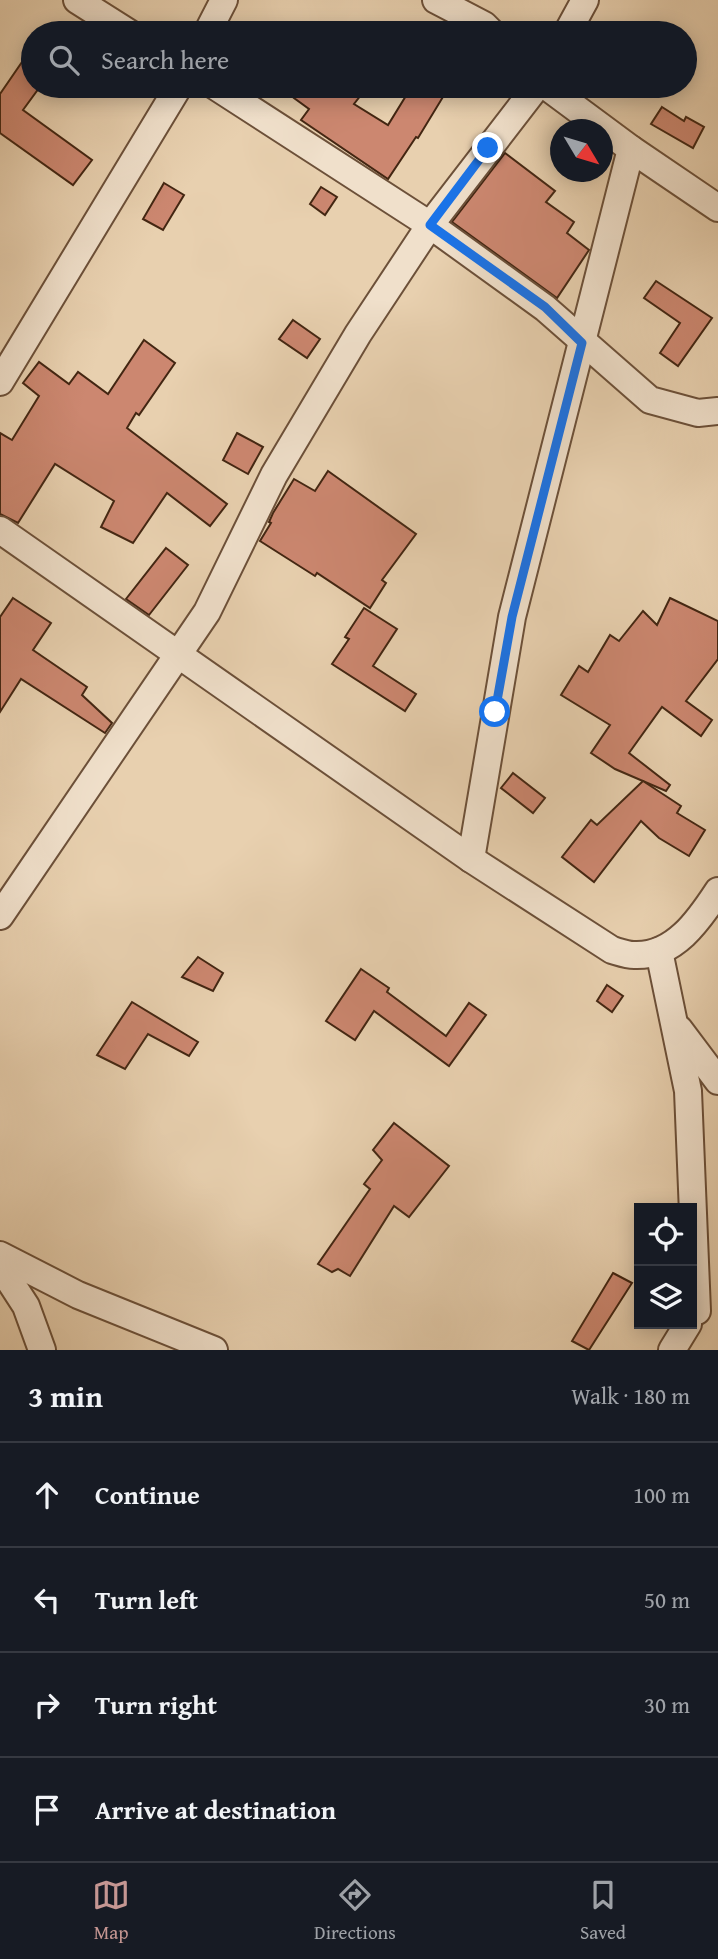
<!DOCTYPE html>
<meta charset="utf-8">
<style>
:root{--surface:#171b24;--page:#242831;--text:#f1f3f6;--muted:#9ea1a6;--line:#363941;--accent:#c59692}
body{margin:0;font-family:"Gentium Book Plus",serif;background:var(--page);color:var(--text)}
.controls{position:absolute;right:21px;bottom:21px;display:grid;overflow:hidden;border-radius:0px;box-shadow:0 4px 18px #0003}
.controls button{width:63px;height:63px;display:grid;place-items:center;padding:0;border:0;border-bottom:2px solid var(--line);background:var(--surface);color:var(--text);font:35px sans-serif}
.compass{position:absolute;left:550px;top:119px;width:63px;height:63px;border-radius:50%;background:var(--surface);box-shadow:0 4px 18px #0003;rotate:128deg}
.stop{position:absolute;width:21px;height:21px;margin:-16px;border:5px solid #1a73e8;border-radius:50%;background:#fff}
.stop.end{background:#1a73e8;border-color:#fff;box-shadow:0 2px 7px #0008}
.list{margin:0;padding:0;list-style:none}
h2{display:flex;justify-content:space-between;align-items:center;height:91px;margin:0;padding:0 28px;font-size:30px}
h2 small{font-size:23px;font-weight:400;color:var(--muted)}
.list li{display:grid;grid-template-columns:46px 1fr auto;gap:21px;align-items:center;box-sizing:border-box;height:105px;padding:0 28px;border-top:2px solid var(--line)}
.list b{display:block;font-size:26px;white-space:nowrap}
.list em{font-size:23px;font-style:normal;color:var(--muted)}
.icon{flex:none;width:38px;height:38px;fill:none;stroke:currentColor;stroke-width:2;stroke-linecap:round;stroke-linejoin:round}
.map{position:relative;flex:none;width:718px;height:1350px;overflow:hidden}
.search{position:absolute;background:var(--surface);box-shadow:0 4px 18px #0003;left:21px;right:21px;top:21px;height:77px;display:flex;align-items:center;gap:18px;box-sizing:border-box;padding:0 24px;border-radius:38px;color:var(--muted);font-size:26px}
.sheet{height:511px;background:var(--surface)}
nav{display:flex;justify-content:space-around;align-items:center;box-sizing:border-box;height:98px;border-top:2px solid var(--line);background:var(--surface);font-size:19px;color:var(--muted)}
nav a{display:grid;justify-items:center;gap:4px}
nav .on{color:var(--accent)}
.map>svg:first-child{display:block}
.building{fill:#cc8770;stroke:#432612;stroke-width:2}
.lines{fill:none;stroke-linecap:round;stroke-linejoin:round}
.minor-casing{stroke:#6c5039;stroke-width:30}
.minor{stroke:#f0e0cb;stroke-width:26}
.route{stroke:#1a73e8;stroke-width:9}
</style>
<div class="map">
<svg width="718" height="1350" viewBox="0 0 718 1350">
<rect width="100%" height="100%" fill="#e8d0af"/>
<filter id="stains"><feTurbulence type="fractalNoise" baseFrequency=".00286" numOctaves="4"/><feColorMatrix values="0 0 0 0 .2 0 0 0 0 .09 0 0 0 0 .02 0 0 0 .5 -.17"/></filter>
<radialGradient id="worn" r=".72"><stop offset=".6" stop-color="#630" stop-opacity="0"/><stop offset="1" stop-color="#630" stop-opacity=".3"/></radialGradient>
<g class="building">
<polygon points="33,46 33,86 39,88 23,110 92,160 73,185 0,133 0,94"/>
<polygon points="303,86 368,86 354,104 388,125 412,86 435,86 446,92 418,138 416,137 388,179 301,120 309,109 294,98"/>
<polygon points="662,107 684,121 686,117 704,127 693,148 651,124"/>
<polygon points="505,153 555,191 546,202 574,222 567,233 589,250 557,298 452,222"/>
<polygon points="164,183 184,195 163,230 143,219"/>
<polygon points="321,187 337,197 325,215 310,204"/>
<polygon points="656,281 712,318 678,366 660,353 680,323 644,298"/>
<polygon points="293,320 320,339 307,358 279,339"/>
<polygon points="144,340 175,363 139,415 136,413 127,428 227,504 210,526 167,493 133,543 101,527 114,501 55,464 18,523 0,514 0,433 12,440 39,396 23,383 39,362 69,384 78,372 108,394"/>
<polygon points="237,433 263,447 248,474 223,460"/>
<polygon points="328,471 416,534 382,580 386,583 370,608 317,573 315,576 260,541 271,523 269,522 273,513 294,479 315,491"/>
<polygon points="166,548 188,565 149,615 126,599"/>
<polygon points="13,598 51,623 33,650 87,687 82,695 112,723 105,733 21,679 0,712 0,617"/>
<polygon points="670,598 718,621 718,659 686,701 712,720 701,736 662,707 629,753 670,785 666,791 615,769 591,753 610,725 561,695 579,666 588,672 610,635 619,641 643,611 657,625"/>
<polygon points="364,608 397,629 373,666 416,694 405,711 332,664 349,639 345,637"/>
<polygon points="513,773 545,798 533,813 501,788"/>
<polygon points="643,781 681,806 677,813 705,830 689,856 659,838 641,821 594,882 562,857 591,820 597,825"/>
<polygon points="198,957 223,973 213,991 182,977"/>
<polygon points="361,969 389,988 387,992 446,1036 469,1003 486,1015 449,1066 374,1011 355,1040 326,1021"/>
<polygon points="607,985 623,996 612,1012 597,1001"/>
<polygon points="132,1002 198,1042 189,1056 148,1034 125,1069 97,1055"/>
<polygon points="394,1123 449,1166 409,1217 394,1206 350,1276 338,1269 332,1272 318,1264 370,1189 364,1184 382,1160 373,1150"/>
<polygon points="613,1273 632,1283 589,1350 572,1341"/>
</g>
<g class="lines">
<g class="minor-casing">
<g id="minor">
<polyline points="77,0 129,33"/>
<polyline points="436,0 484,25 492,33"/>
<polyline points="207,33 224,0"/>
<polyline points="567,33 585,0"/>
<polyline points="215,86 430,225 545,308 650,400 698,413 718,411"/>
<polyline points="546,86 631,149 718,208"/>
<polyline points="0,382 179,86"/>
<path d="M0 530 471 859 612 950C619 952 627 955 634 955 674 957 699 920 718 891"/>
<polyline points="471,859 512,617 631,149"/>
<polyline points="0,916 207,612 274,475 358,334 430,225 537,86"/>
<polyline points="659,951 688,1091 697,1311"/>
<polyline points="679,1029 718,1081"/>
<polyline points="0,1255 78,1295 214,1350"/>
<polyline points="0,1266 26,1306 42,1350"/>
<polyline points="672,1350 688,1324"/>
</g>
</g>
<use href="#minor" class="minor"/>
</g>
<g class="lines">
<polyline class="route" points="488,148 430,225 545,307 582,343 512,617 495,712"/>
</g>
<rect width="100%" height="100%" filter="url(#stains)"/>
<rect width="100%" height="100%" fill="url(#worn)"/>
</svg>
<div class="controls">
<button><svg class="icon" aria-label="locate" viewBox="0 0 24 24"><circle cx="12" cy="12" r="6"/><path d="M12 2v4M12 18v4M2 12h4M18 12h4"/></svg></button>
<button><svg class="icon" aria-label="layers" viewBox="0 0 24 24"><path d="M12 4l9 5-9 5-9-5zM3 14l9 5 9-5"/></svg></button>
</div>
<svg class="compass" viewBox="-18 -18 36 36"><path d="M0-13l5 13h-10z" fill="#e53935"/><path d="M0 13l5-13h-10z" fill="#9ea1a6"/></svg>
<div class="stop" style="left:495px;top:712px"></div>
<div class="stop end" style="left:488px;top:148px"></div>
<div class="search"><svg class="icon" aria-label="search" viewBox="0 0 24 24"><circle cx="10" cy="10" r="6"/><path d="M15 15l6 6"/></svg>Search here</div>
</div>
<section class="sheet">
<h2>3 min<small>Walk · 180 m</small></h2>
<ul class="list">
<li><svg class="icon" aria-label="ahead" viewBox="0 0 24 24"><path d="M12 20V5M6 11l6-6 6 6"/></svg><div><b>Continue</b></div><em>100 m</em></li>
<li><svg class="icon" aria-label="left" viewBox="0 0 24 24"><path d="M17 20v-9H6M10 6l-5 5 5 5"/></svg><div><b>Turn left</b></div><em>50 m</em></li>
<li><svg class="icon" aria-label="right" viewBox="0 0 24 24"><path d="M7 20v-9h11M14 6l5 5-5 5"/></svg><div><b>Turn right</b></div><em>30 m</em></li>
<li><svg class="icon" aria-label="arrive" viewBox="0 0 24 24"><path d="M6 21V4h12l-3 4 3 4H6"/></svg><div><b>Arrive at destination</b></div></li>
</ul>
</section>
<nav>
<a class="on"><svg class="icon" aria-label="map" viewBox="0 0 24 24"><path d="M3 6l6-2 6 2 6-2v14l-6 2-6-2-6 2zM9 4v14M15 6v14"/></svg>Map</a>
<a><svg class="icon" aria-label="directions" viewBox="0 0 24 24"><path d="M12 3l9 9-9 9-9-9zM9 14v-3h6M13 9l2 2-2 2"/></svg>Directions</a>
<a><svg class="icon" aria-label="saved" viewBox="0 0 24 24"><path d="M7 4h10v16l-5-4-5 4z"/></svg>Saved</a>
</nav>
